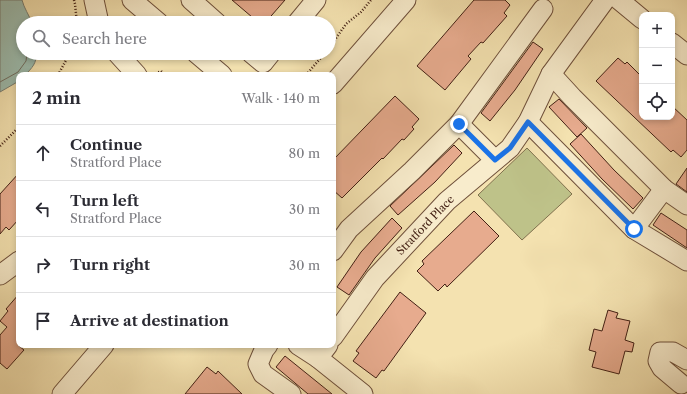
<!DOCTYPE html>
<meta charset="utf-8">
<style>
:root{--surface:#fff;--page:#f2f2f3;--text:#2b2b33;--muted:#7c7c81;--line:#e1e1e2}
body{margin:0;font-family:"Libre Caslon Text",serif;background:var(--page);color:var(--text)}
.controls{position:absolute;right:12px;top:12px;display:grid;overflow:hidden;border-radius:8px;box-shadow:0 2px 6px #0003}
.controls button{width:36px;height:36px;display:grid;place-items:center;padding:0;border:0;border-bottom:1px solid var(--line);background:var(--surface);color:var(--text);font:20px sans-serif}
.stop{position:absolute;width:12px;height:12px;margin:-9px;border:3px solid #1a73e8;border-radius:50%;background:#fff}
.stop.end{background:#1a73e8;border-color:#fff;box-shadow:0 1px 4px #0008}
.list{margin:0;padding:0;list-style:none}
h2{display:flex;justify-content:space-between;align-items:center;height:52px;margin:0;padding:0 16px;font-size:17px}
h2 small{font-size:13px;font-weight:400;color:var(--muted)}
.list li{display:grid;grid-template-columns:26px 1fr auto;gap:12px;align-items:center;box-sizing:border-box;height:56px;padding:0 16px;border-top:1px solid var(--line)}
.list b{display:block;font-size:15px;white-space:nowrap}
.list p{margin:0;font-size:13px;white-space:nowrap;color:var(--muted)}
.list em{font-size:13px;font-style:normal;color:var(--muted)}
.icon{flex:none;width:22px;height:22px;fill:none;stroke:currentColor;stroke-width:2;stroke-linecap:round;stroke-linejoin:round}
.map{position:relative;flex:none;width:687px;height:394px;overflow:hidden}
.search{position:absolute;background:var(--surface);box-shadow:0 2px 6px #0003;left:16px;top:16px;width:320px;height:44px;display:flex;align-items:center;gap:10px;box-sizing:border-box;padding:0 14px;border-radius:22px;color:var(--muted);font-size:15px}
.panel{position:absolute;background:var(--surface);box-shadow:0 2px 6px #0003;left:16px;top:72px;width:320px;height:276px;border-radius:8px}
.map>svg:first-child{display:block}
.green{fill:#bec289;stroke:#80714e}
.water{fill:#9cbdb0;stroke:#787e72}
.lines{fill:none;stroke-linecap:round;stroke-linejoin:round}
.shore{stroke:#706e62;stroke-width:1}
.building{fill:#e7ab8e;stroke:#432014}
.minor-casing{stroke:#6f503b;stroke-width:21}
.path{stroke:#432014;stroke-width:2.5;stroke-dasharray:1 2;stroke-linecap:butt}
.minor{stroke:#f8eccc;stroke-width:19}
.route{stroke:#1a73e8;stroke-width:5}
.labels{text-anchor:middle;stroke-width:3;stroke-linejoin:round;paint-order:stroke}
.street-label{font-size:11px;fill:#432014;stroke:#f8eccc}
</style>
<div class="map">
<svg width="687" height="394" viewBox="0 0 687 394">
<rect width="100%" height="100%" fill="#f4e2b0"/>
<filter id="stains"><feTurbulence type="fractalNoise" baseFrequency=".005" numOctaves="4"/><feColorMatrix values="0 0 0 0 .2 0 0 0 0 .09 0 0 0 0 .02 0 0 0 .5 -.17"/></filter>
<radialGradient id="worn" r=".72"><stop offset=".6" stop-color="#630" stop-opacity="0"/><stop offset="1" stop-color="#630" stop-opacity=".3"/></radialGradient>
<polygon class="green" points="527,148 572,194 522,240 478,195"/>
<path class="water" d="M0 0H22C24 8 29 15 32 23H23V53H36C37 63 32 68 25 75H19V81L0 92Z"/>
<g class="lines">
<polyline class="shore" points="0,82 18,72 26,61 27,53"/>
</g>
<g class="building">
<polygon points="232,0 285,0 265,23 259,23"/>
<polygon points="474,0 505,0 510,5 504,13 507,16 483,43 481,42 468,56 471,59 445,90 417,66"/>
<polygon points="533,42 543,49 515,90 490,121 481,113"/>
<polygon points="618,58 625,64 627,62 642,77 642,117 672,117 672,106 687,120 687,150 681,157 673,150 671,152 596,81"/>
<polygon points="395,96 419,119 412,127 414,129 404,140 402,139 383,159 382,158 342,198 333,190 333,160"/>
<polygon points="559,99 587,128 577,137 549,107"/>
<polygon points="581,134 614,170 643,198 633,209 602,179 570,144"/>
<polygon points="454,145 462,153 435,182 398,215 390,206"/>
<polygon points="687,168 687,192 676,184"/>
<polygon points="19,173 19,219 9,230 6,227 0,234 0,194"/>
<polygon points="474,211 499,236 447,287 445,284 438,291 417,271 424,264 422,261"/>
<polygon points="661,213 687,230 687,248 653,225"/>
<polygon points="392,218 402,228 375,258 349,295 337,287 361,252"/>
<polygon points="400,292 426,313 384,371 382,370 376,378 353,361 359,353 356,351"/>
<polygon points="19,294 19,346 24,350 7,369 0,363 0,335 7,327 0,321 8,311 6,309"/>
<polygon points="608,310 618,313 616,318 630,321 625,340 634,343 632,352 625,351 619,374 592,367 596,352 589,350 594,329 602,331"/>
<polygon points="285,356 332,394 308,394 276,367"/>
<polygon points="207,367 216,374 218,371 242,394 185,394"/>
</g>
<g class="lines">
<g class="minor-casing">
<g id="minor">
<polyline points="94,0 99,23"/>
<polyline points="132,0 159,23"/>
<polyline points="191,0 217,23"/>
<polyline points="619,0 642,19"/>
<polyline points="297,23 316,0"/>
<polyline points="672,43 687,55"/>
<polyline points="117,53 137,75"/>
<polyline points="196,53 222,75"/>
<polyline points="251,53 263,63 271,53"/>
<polyline points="551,74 573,98 664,189 687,205"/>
<polyline points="333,84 406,0"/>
<polyline points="528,122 634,229 687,261"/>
<polyline points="459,124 543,9"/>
<polyline points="634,229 664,189"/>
<polyline points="333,251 349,229 412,171 459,124 495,160"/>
<polyline points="0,275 19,261"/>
<polyline points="333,337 375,278 447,201 510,148 528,122 551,74 605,0"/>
<polyline points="268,345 264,350 258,364 263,374 291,394"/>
<polyline points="298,345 318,358"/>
<polyline points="328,345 318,358 363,394"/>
<polyline points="681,384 662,368 658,361 660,352 673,352 687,360"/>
<polyline points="62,394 104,345"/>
</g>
</g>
<g class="path">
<polyline points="74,0 75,4 77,23"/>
<polyline points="329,48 346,24 361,12 371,0"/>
<polyline points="58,75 70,53"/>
<polyline points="153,75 161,71 165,75"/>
<polyline points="306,75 325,53"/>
<polyline points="0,146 19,127"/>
</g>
<use href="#minor" class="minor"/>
</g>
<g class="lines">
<polyline class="route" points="459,124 495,160 510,148 528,122 634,229"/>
</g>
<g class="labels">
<g class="street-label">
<text transform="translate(425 225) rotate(-46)" y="4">Stratford Place</text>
</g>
</g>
<rect width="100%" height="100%" filter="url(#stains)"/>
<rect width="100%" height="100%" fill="url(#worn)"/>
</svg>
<div class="controls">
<button>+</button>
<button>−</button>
<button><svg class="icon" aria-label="locate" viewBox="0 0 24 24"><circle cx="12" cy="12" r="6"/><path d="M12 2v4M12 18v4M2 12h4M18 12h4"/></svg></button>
</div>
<div class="stop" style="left:634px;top:229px"></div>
<div class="stop end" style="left:459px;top:124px"></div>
<div class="search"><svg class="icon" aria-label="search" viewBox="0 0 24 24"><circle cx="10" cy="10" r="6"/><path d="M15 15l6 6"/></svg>Search here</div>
<section class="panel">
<h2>2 min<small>Walk · 140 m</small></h2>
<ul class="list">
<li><svg class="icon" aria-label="ahead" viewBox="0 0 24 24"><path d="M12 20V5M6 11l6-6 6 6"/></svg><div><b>Continue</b><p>Stratford Place</p></div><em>80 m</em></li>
<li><svg class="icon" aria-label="left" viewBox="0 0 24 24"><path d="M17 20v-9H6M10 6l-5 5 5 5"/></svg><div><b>Turn left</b><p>Stratford Place</p></div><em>30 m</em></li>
<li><svg class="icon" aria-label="right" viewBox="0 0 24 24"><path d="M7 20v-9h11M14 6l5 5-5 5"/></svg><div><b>Turn right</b></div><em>30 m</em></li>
<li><svg class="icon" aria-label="arrive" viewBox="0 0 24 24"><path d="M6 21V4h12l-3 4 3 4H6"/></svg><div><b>Arrive at destination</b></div></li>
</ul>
</section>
</div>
